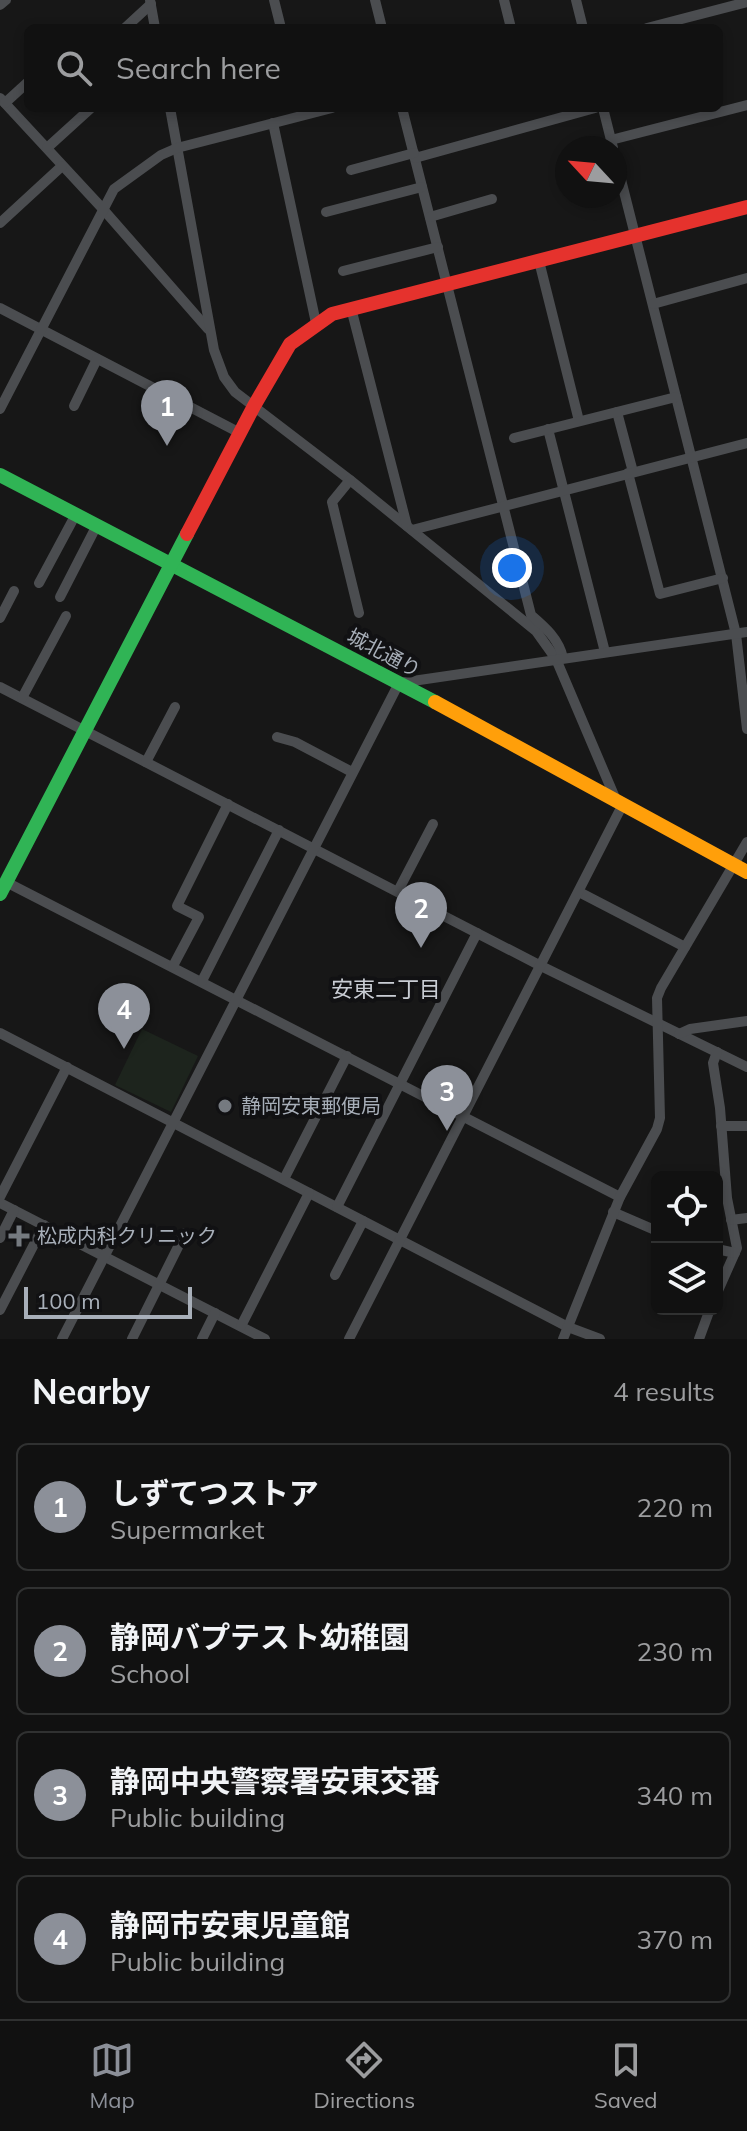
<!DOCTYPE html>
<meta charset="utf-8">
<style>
:root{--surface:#111;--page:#1a1a1a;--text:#f1f3f6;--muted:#9c9d9f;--line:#303131;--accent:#8c9099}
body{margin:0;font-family:Mulish,"Noto Sans JP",sans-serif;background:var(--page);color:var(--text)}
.controls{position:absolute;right:24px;bottom:24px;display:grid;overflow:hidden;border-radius:12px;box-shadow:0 4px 12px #0003}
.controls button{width:72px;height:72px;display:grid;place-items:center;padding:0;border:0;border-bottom:2px solid var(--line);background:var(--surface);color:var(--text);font:40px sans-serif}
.compass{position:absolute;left:555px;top:136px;width:72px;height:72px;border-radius:50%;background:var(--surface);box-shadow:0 4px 12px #0003;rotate:296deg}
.scale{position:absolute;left:24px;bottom:20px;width:168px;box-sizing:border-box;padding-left:8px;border:4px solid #a8afb9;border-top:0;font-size:22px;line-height:28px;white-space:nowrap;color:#a8afb9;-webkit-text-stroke:6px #111113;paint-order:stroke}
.you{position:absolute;left:512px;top:568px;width:28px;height:28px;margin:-20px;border:6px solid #fff;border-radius:50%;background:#1a73e8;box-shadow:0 0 0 12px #1a73e833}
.badge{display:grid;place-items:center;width:52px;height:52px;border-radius:50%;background:var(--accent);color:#fff;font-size:26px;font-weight:700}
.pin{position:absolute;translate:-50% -66px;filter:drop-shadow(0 2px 4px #0008)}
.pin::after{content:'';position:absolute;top:42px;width:28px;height:24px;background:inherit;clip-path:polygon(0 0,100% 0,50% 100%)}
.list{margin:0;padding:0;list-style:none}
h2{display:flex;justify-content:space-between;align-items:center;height:104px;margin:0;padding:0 32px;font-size:34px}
h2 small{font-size:26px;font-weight:400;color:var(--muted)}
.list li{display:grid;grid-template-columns:52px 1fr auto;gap:24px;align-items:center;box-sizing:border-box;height:128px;margin:0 16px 16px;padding:0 16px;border:2px solid var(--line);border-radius:12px}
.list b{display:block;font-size:30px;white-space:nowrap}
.list p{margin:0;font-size:26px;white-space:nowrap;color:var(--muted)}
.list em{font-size:26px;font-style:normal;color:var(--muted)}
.icon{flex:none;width:44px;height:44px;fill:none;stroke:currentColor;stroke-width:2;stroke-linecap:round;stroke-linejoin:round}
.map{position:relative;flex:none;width:747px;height:1339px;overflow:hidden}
.search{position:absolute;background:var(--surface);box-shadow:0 4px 12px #0003;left:24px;right:24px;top:24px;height:88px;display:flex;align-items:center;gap:20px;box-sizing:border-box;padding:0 28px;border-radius:12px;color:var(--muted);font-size:30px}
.sheet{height:680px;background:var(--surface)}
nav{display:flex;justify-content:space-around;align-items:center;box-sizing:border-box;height:112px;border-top:2px solid var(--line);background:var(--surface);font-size:22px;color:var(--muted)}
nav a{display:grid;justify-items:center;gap:4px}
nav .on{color:var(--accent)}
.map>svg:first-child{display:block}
.green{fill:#1d241d}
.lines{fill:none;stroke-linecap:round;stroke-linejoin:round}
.street{stroke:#4b4d50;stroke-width:10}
.fast{stroke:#30b455;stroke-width:14}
.slow{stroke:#ff9f0a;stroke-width:14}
.jam{stroke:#e5322d;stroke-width:14}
.poi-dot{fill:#757a80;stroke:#111113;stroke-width:3}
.labels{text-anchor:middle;stroke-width:8;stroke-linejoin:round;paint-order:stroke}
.street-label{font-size:20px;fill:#a8afb9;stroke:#111113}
.poi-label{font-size:20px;fill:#a8afb9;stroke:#111113;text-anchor:start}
.neighbourhood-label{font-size:22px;fill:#c9cdd4;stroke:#111113}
</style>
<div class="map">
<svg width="747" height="1339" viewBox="0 0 747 1339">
<rect width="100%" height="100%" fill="#171717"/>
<polygon class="green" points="142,1029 198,1056 171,1112 115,1085"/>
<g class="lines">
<g class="street">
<polyline points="150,0 155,28"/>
<polyline points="274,0 281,28"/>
<polyline points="375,0 382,28"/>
<polyline points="504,0 511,28"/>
<polyline points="576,0 583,28"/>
<polyline points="0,5 6,0"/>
<polyline points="125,28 151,4"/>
<polyline points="647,28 747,2"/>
<polyline points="0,98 102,208 208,329"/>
<polyline points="5,103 28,82"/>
<polyline points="170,108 214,350 224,377 235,392 350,480 536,631 556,659 616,800"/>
<path d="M402 108 531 615C545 627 559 639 563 658"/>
<polyline points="603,108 613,148"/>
<polyline points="273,123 316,323"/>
<polyline points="611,140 747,105"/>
<polyline points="47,148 91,108"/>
<polyline points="615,156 736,634 747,729"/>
<polyline points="415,158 595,108"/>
<polyline points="351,170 414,153"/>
<polyline points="326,212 422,187"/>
<polyline points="430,217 492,199"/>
<polyline points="0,223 62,166"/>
<polyline points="539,261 579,421"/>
<polyline points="343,271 438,247"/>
<polyline points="653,304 747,278"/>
<polyline points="0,308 240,433"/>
<polyline points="351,308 407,526"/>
<polyline points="74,406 97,359"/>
<polyline points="0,409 114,189 161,155 177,148 332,108"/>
<polyline points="617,412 633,472"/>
<polyline points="548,429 605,652"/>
<polyline points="514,438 676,397"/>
<polyline points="628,473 660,594 723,578"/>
<polyline points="350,480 332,502 359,613"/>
<polyline points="412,530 747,443"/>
<polyline points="39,583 76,514"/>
<polyline points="60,597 97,525"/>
<polyline points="0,618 14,591"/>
<polyline points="0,687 541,966 747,1067"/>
<polyline points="22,698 66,616"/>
<polyline points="277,737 295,742 352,772"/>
<polyline points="146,762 175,707"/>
<polyline points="6,882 620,1197"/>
<polyline points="398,891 433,824"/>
<polyline points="579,892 685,947"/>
<polyline points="173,966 199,917 177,906 228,804"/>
<polyline points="202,981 279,830"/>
<polyline points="0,1033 568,1327 600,1339"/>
<polyline points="679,1034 690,1029 747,1021"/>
<polyline points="717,1052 713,1063 720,1108 727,1198 737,1248 717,1293"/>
<polyline points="721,1126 747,1126"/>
<polyline points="284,1179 347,1056"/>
<polyline points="0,1197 67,1067"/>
<polyline points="0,1203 265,1339"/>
<polyline points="337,1207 477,933"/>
<polyline points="613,1212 657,1231"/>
<polyline points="731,1220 747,1218"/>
<polyline points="0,1238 14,1210"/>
<polyline points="717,1249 735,1253"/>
<polyline points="335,1275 363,1221"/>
<polyline points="0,1310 44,1225"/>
<polyline points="241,1326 309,1193"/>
<polyline points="62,1339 399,683 747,632"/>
<polyline points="132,1339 185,1233"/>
<polyline points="202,1339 215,1313"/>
<polyline points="349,1339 623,804"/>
<polyline points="563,1339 620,1197 657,1129 660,1118 657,998 661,988 747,842"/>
<polyline points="699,1339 710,1309"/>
</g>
<g class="fast">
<polyline points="0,475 435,702"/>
<polyline points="0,894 187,534"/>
</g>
<polyline class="slow" points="435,702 747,872"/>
<polyline class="jam" points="187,534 254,406 290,344 332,314 747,207"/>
</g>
<g class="poi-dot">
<circle cx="225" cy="1106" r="8"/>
<path d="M15 1224h8v8h8v8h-8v8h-8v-8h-8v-8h8z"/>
</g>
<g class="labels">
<g class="street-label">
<text transform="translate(384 653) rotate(28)" y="7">城北通り</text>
</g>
<g class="poi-label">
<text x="241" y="1113">静岡安東郵便局</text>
<text x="37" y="1243">松成内科クリニック</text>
</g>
<g class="neighbourhood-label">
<text x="386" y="997">安東二丁目</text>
</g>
</g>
</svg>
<div class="controls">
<button><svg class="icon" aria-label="locate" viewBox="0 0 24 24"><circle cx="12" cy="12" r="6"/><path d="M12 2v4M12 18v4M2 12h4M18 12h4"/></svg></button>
<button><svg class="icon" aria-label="layers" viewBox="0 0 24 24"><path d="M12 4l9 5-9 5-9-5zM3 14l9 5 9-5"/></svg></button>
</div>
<svg class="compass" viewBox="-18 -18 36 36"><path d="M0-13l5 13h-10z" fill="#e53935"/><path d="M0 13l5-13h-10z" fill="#9c9d9f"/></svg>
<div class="scale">100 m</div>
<div class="you"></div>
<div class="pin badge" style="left:167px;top:446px">1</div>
<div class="pin badge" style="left:421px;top:948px">2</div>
<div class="pin badge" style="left:447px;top:1131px">3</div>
<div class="pin badge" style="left:124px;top:1049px">4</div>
<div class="search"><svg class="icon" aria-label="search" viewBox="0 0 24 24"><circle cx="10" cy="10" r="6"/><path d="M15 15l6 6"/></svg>Search here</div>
</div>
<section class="sheet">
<h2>Nearby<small>4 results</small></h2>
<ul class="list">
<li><span class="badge">1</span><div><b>しずてつストア</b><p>Supermarket</p></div><em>220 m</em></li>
<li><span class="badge">2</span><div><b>静岡バプテスト幼稚園</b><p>School</p></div><em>230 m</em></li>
<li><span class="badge">3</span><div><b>静岡中央警察署安東交番</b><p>Public building</p></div><em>340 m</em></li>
<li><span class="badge">4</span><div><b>静岡市安東児童館</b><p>Public building</p></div><em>370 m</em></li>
</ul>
</section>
<nav>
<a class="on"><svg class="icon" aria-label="map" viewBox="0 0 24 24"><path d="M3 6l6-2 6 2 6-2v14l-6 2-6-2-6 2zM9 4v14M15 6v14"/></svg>Map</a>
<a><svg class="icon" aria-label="directions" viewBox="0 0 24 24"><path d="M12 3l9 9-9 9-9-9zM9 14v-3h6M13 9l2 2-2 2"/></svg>Directions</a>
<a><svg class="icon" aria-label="saved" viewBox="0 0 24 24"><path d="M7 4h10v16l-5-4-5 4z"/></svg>Saved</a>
</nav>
